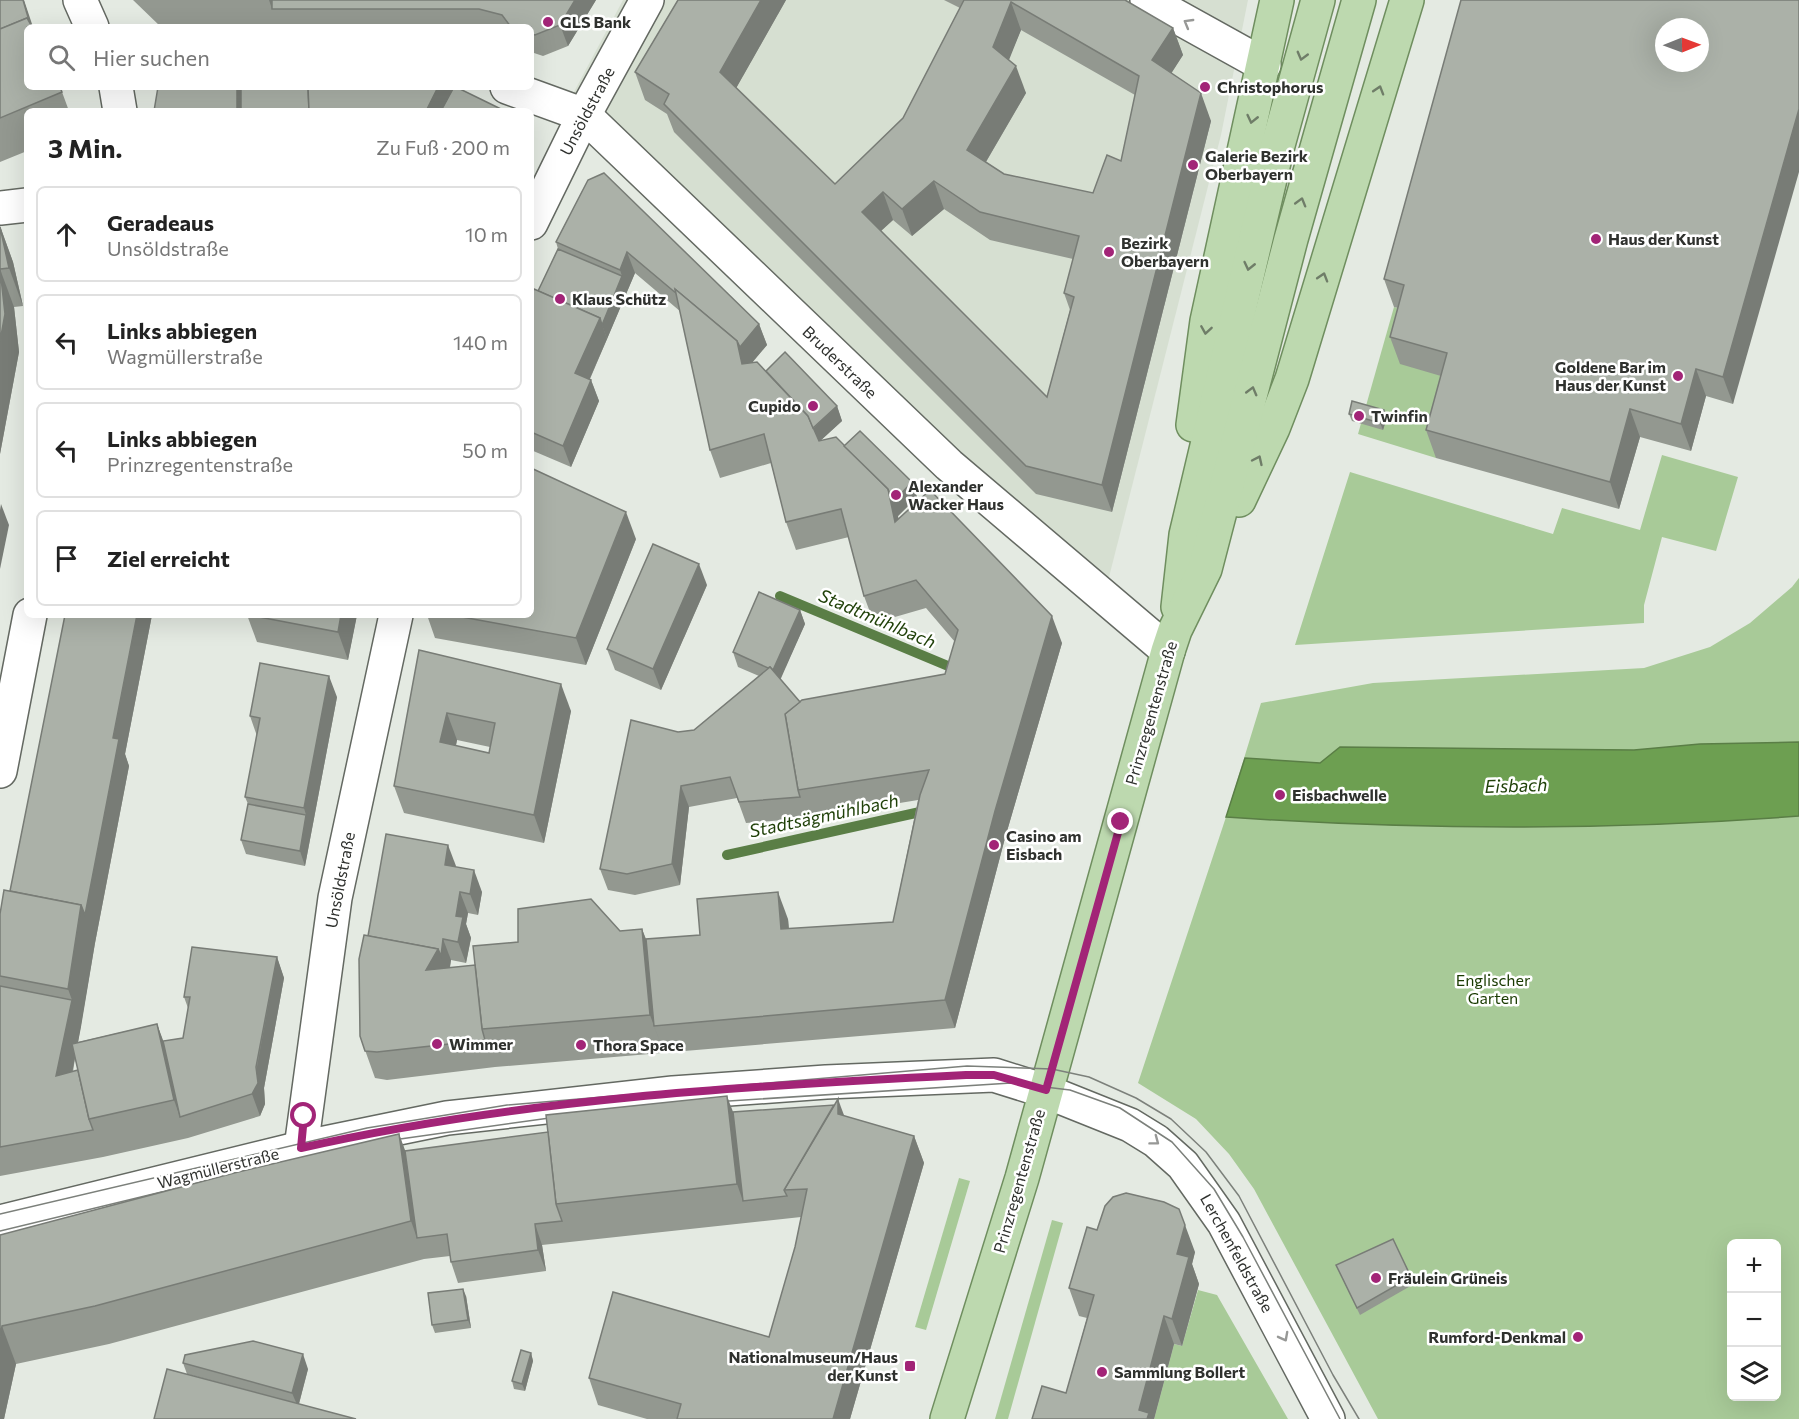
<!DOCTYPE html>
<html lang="de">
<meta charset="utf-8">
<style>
:root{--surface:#fff;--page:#f6f6f6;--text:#222;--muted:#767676;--line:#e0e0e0}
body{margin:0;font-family:Commissioner,sans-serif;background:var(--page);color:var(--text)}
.controls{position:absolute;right:18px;bottom:18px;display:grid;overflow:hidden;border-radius:9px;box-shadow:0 6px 24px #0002}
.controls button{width:54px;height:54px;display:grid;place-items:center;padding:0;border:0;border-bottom:2px solid var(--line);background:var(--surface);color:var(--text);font:30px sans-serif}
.compass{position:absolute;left:1655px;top:18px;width:54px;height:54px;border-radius:50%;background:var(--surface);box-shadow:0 6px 24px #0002;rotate:89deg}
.stop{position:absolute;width:18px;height:18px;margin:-14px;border:4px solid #a22477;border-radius:50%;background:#fff}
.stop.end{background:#a22477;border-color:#fff;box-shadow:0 2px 6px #0008}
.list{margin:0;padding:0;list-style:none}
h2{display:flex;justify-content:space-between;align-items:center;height:78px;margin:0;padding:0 24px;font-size:26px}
h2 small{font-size:20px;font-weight:400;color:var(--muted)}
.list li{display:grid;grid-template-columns:39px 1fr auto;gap:18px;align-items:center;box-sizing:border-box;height:96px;margin:0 12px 12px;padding:0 12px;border:2px solid var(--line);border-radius:9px}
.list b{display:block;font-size:22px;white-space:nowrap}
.list p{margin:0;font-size:20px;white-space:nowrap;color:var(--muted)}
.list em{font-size:20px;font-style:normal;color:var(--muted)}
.icon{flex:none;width:33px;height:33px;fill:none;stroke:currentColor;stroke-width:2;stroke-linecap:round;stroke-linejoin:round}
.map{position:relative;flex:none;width:1799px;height:1419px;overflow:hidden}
.search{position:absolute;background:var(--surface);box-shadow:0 6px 24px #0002;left:24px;top:24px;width:510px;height:66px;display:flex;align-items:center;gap:15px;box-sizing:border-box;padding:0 21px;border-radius:9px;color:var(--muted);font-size:22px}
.panel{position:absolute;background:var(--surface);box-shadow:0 6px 24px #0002;left:24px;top:108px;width:510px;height:510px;border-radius:9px}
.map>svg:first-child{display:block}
.built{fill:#d6dfd1}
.green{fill:#a8ca98;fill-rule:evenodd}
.water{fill:#6d9f51;stroke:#5a7e46;stroke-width:1.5}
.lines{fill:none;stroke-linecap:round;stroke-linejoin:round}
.stream{stroke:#5a7e46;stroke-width:10}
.minor-casing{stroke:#646962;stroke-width:36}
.major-casing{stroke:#6f8e5f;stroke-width:36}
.minor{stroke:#fff;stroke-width:33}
.major{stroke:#bdd9af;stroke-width:33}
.tram{stroke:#7c807b;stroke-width:1.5}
.wall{fill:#939890;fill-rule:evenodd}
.shaded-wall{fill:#787c76}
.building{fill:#abb1a8;stroke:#787c76;stroke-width:1.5;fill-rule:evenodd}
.oneway{stroke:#979896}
.oneway2{stroke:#6f7d68}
.route{stroke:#a22477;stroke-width:8}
.poi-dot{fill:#a22477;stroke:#fff;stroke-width:2}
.labels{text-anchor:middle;stroke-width:5;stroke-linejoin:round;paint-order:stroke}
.poi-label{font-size:16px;font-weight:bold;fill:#2f312e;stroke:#fff;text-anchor:start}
.street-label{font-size:16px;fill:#2f312e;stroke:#fff}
.park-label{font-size:16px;fill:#193a01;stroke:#fff}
.water-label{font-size:18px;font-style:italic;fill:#204109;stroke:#fff}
</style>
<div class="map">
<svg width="1799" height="1419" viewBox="0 0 1799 1419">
<rect width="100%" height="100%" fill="#e4eae2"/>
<polygon class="built" points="623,0 1248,0 1221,135 1105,593 567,105"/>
<g class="green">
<polygon points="1394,307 1414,312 1457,380 1436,458 1358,434"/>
<polygon points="1662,455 1738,477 1716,551 1662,537 1644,605 1644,623 1295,645 1350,472 1553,534 1562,508 1640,530"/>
<path d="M1799 578V1419H1378L1254 1189 1229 1154 1196 1119 1138 1083 1226 817 1261 703 1373 683 1644 668 1710 647 1750 623 1792 587ZM1732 1244H1776V1396H1732Z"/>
<polygon points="959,1178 970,1181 926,1330 915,1327"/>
<polygon points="1052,1220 1063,1223 1008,1419 995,1419"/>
<polygon points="1198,1290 1217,1295 1288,1419 1154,1419 1174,1344 1182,1346"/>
</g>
<path class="water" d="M1799 742V816C1608 831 1417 830 1226 817L1245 758 1320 763 1340 747 1634 750 1700 744Z"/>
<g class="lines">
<g class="stream">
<polyline points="780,596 960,671"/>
<polyline points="727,855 929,810"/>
</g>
<g class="minor-casing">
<g id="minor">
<polyline points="80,0 92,27"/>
<polyline points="1147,0 1264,65"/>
<polyline points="116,87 120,111"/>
<polyline points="507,87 584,115 949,465 1168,651"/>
<polyline points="0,208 27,205"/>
<polyline points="531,223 584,115 647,0"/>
<polyline points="0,771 30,615"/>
<polyline points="301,1148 335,898 396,615"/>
<polyline points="0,1222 301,1148 447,1118 673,1093 826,1082 994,1075 1045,1091 1130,1125 1156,1141 1183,1165 1224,1223 1328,1419"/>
</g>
</g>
<g class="major-casing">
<g id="major">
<polyline points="1193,425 1207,321 1277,0"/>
<polyline points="1239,500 1273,428 1292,379 1407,0"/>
<polyline points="1178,607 1186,535 1278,145 1318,0"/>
<polyline points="947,1419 1022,1178 1168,651 1175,630 1205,569 1291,239 1359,0"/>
</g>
</g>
<use href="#minor" class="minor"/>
<use href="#major" class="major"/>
<g class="tram">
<polyline points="713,1102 1011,1083 1070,1090 1120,1108 1172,1142 1214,1189 1243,1237 1340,1419"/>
<polyline points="386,1141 564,1116"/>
<polyline points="0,1214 367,1128 507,1105 967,1066 1052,1069 1089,1077 1136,1098 1171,1119 1206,1152 1239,1196 1333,1375 1359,1419"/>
<polyline points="0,1231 178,1188"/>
</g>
</g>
<g class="wall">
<polygon points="0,0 27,27 62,92 69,111 27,111 27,151 0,162"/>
<polygon points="133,0 596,0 568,46 543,56 531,52 531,27 161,27"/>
<path d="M678 0H786L736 88 835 184 903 118 960 8 944 0H1125L1173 28 1183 55 1171 73 1211 121 1112 512 1036 494 674 132 667 114 645 100 635 72ZM1021 30 1135 95 1121 161 1093 193 1004 174 986 162 1026 93 1008 60ZM944 209 990 240 1073 259 1064 293 1070 310 1047 397 881 231 893 220 912 236Z"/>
<polygon points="1799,0 1733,404 1706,396 1691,451 1640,437 1619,509 1436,458 1426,430 1441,376 1400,364 1390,337 1398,308 1394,307 1384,279"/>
<polygon points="588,180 759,324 767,345 752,362 766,371 837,406 842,421 821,440 844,446 912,482 917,497 898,516 898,519 1062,643 1005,838 955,1028 495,1067 387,1080 375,1078 360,1036 368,936 456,867 482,892 478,915 468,913 466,924 471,938 466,963 451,960 450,968 475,965 620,931 642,929 646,939 700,935 788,919 789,929 893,922 918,800 808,818 746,823 737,798 689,807 680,885 635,895 608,890 600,869 678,732 694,730 759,676 738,667 733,652 800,610 805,624 780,679 800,702 945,674 955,642 926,608 874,623 864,596 849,537 796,550 786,522 771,463 720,478 710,450 681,312 635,273 590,379 591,380 599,401 571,467 531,450 531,295 538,291 558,249 556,242"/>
<polygon points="0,226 13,262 23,306 14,307 19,352 0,454"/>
<polygon points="1384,410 1387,417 1383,430 1352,421 1349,414"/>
<polygon points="636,539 586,665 435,638 427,615 531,615"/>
<polygon points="707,585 661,690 615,670 607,649"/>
<path d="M65 615H152L125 754 129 766 95 943 78 1042 157 1024 163 1041 183 1038 188 1008 184 997 277 957 284 978 264 1088 265 1104 260 1116 188 1138 103 1157 0 1176V914L10 891ZM75 1058 78 1070 73 1072Z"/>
<polygon points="247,615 357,615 348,660 257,642"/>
<path d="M419 650 571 711 544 843 404 813 394 786ZM457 740 490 747 489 753 456 746Z"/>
<polygon points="337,697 305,866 246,854 241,840 248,804 245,797 257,736 250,716"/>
<polygon points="733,1112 845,1116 914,1136 924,1163 850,1419 647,1419 598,1405 589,1378 769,1337 795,1247 801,1217 542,1245 546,1271 458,1283 451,1262 450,1256 424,1259 109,1344 16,1364 4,1419 0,1235 399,1134 405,1151"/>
<polygon points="1097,1230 1195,1252 1192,1264 1199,1284 1182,1346 1174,1344 1154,1419 1032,1419 1066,1393 1087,1318 1079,1316 1069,1288"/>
<polygon points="1336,1265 1411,1277 1414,1284 1360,1315"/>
<polygon points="466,1296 471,1328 435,1333 432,1325"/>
<polygon points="531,1353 533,1361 525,1391 514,1389 512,1381"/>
<polygon points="183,1363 308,1369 299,1404 187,1374"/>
</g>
<g class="shaded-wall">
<polygon points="23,0 24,0 33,27 31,27"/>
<polygon points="269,0 280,0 272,9"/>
<polygon points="575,0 596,0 568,46 560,25"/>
<polygon points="761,0 786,0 730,99 720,72"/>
<polygon points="1011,2 1021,30 1003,75 993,47"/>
<polygon points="1173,28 1183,55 1162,88 1152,60"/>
<polygon points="1016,66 1026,93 977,177 967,150"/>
<polygon points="237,87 242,87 250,111 237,111"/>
<polygon points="438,87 454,87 460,111 426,111"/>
<polygon points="1201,93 1211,121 1112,512 1102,485"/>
<polygon points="1799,109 1799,172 1733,404 1723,377"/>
<polygon points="934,181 944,209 912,236 902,209"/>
<polygon points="883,192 893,220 872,239 862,212"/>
<polygon points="0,226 13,262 23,306 9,268"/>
<polygon points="627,252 635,273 607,339 602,325 622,276 620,270"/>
<polygon points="0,269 14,307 19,352 0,454"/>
<polygon points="600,318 607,339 583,394 575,373"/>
<polygon points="759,324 767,345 747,369 742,364 737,341"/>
<polygon points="1696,369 1706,396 1691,451 1681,424"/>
<polygon points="591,380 599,401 571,467 563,446"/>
<polygon points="837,406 842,421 818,443 813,429"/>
<polygon points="1630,409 1640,437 1619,509 1610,482"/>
<polygon points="1384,410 1387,417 1383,430 1380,423"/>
<polygon points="912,482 917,497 898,516 905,549 895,522 888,489"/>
<polygon points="1,504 9,525 0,569 0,510"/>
<polygon points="626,512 636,539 586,665 576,638"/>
<polygon points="699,564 707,585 661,690 653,669"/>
<polygon points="800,610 805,624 778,685 773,670"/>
<polygon points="137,615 152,615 125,754 129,766 95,943 81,1027 66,1104 56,1076 72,1000 68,989 81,905"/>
<polygon points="341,615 357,615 348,660 338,632"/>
<polygon points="1052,616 1062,643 1005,838 955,1028 945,1000 995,811"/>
<polygon points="329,676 337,697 305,866 300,851 306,815 304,808"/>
<polygon points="561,684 571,711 544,843 534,815"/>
<polygon points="447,713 457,740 450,770 440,742"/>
<polygon points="681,786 689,807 680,885 672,864"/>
<polygon points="448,845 456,866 452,886 445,865"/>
<polygon points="474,870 482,892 478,915 470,894"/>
<polygon points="460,892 468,913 466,924 471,938 466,963 458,942 456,916"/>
<polygon points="778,892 788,919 791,957 781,929"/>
<polygon points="642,929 656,967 654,1026 664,1053 650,1015"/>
<polygon points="443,939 451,960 448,977 426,970"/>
<polygon points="277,957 284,978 264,1088 265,1104 260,1116 252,1094"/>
<polygon points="157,1024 171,1062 180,1117 174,1100"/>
<polygon points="727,1096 741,1133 743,1201 737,1184"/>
<polygon points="838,1099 848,1126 807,1189"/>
<polygon points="399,1134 413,1172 417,1238 411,1221"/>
<polygon points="914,1136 924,1163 850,1419 833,1419"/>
<polygon points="535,1224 542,1245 546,1271 538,1250"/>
<polygon points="1185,1225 1195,1252 1192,1264 1199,1284 1182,1346 1172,1319 1177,1254"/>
<polygon points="463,1289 466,1296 471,1328 468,1320"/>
<polygon points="1164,1316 1174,1344 1154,1419 1142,1419 1139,1410"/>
<polygon points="2,1326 16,1364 4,1419 0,1419 0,1337"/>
<polygon points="531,1353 533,1361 525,1391 522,1384"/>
<polygon points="303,1354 308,1369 298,1407 292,1393"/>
</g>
<g class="building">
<polygon points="0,0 23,0 30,24 27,18 0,29"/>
<polygon points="272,0 575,0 560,25 535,35 531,34 531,27 511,27 502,15 479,9 272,9"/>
<path d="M678 0H761L720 72 835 184 903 118 964 0H1125L1173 28 1152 60 1201 93 1102 485 1026 466 664 104 669 94 635 72ZM1011 2 1139 76 1121 161 1107 155 1093 193 1004 174 967 150 1016 66 993 47ZM934 181 980 212 1079 236 1064 293 1074 297 1047 397 862 212 883 192 902 209Z"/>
<path d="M1461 0H1799V109L1723 377 1696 369 1681 424 1630 409 1610 482 1426 430 1447 353 1390 337 1404 285 1384 279ZM1664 27H1700V63H1664Z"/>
<polygon points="27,18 32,27 27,27 27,87 60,87 62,92 0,118 0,29"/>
<polygon points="158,87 237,87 237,111 154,111"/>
<polygon points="241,87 308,87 309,111 241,111"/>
<polygon points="308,87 438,87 426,111 309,111"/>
<polygon points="454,87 456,87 505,111 441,111"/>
<polygon points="604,173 759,324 740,347 737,341 675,289 677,294 627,252 620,270 556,242 588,180"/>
<polygon points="0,227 9,268 0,269 5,314 0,341"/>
<polygon points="558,249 622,276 602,325 600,318 538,291"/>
<polygon points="534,289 600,318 575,373 591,380 563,446 531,432 531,295"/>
<polygon points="675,289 737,341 742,364 757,362 808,416 819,441 836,437 888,489 895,522 930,490 1052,616 995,811 945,1000 654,1026 646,939 700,935 697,899 778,892 781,929 893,922 920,795 929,770 798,790 785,714 802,700 945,674 958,630 916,580 864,596 841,509 786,522 764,434 710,450"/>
<polygon points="785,352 837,406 813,428 808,416 766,371"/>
<polygon points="1352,401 1384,410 1380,423 1349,414"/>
<polygon points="860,431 912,482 893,502 888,489 844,446"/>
<polygon points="531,468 626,512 576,638 451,615 531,615"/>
<polygon points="653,544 699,564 653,669 607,649"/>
<polygon points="759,592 800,610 773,670 770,667 768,668 733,652"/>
<polygon points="65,615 137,615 113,738 119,739 85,915 81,905 10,891"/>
<polygon points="249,615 341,615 338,632"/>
<path d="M419 650 561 684 534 815 394 786ZM447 713 495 723 489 753 440 742Z"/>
<polygon points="260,663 329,676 304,808 245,797 260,718 250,716"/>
<polygon points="770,667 800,702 785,714 798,790 800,797 739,802 730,777 681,786 672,864 627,874 600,869 631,720 678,732 694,730"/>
<polygon points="248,804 306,815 300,851 241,840"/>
<polygon points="386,834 448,845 445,865 474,870 470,894 460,892 456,916 463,917 458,942 443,939 441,956 438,949 368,936"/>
<polygon points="4,890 81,905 68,989 0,976 0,914"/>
<polygon points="591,899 620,931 642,929 650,1015 482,1029 473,946 518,942 518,909"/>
<polygon points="364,935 438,949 426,970 475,965 482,1029 485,1040 377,1052 365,1051 360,1036 359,959"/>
<polygon points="192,947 277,957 256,1067 258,1083 252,1094 180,1117 163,1041 183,1038 190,997 184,997"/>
<polygon points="0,986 72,1000 56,1076 78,1070 89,1119 93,1130 0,1147"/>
<polygon points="157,1024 174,1100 89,1119 72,1044"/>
<polygon points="727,1096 737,1184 556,1204 546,1115"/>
<polygon points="838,1099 838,1114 914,1136 833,1419 677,1419 681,1404 589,1378 613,1292 769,1337 795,1247 807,1189 784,1190"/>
<polygon points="834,1105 784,1190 787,1196 743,1201 733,1112"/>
<polygon points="548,1132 556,1204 562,1221 535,1224 538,1250 451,1262 447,1234 417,1238 405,1151"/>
<polygon points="399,1134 411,1221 95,1306 2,1326 0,1337 0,1235 234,1173"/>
<polygon points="1126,1193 1164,1202 1179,1209 1185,1225 1177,1254 1189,1257 1172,1319 1164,1316 1139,1410 1149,1413 1147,1419 1032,1419 1042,1386 1066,1393 1094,1295 1069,1288 1087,1227 1097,1230 1105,1206 1113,1197"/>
<polygon points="1393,1239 1411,1277 1357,1308 1336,1265"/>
<polygon points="463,1289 468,1320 432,1325 428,1293"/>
<polygon points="253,1341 303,1354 292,1393 183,1363 185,1355"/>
<polygon points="521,1350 531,1353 522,1384 512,1381"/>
<polygon points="167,1369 356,1419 154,1419"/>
</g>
<defs><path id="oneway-chevron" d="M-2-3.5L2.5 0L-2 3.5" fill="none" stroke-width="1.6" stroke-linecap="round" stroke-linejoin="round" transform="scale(1.5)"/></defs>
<g class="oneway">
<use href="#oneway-chevron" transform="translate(1188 23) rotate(-150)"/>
<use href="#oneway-chevron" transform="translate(1155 1141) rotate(37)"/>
<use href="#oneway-chevron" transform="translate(1284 1337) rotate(62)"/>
</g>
<g class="oneway2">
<use href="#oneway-chevron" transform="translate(1302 56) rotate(105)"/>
<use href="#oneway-chevron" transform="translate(1379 90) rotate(-73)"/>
<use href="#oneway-chevron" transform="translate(1252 119) rotate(103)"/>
<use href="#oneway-chevron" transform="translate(1301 202) rotate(-74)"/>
<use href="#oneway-chevron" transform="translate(1249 266) rotate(103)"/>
<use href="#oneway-chevron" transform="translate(1323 277) rotate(-73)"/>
<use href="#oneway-chevron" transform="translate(1206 330) rotate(99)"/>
<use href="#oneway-chevron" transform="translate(1252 391) rotate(-75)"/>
<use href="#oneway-chevron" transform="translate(1258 460) rotate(-65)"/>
</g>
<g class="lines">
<path class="route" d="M304 1116 301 1148C519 1099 742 1086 966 1075H994L1046 1090 1121 822"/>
</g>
<g class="poi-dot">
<circle cx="548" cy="22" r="6"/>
<circle cx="1205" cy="87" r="6"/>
<circle cx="1193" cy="165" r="6"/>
<circle cx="1596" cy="239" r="6"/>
<circle cx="1109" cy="252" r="6"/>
<circle cx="560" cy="299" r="6"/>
<circle cx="1678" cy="376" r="6"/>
<circle cx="813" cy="406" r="6"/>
<circle cx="1359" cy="416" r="6"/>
<circle cx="896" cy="495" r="6"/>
<circle cx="1280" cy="795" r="6"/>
<circle cx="994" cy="845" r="6"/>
<circle cx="437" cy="1044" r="6"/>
<circle cx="581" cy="1045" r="6"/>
<circle cx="1376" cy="1278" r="6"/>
<circle cx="1578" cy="1337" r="6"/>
<rect x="904" y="1360" width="12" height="12" rx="3"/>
<circle cx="1102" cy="1372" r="6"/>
</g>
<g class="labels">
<g class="poi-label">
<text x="560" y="28">GLS Bank</text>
<text x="1217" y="93">Christophorus</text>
<text x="1205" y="162">Galerie Bezirk<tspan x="1205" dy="18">Oberbayern</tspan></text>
<text x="1608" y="245">Haus der Kunst</text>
<text x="1121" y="249">Bezirk<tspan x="1121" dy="18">Oberbayern</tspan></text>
<text x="572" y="305">Klaus Schütz</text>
<text x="1666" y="373" text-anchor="end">Goldene Bar im<tspan x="1666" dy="18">Haus der Kunst</tspan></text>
<text x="801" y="412" text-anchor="end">Cupido</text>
<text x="1371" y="422">Twinfin</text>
<text x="908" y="492">Alexander<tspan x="908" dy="18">Wacker Haus</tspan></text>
<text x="1292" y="801">Eisbachwelle</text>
<text x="1006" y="842">Casino am<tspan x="1006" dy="18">Eisbach</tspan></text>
<text x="449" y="1050">Wimmer</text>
<text x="593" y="1051">Thora Space</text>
<text x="1388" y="1284">Fräulein Grüneis</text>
<text x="1566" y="1343" text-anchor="end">Rumford-Denkmal</text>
<text x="898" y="1363" text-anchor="end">Nationalmuseum/Haus<tspan x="898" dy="18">der Kunst</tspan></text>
<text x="1114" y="1378">Sammlung Bollert</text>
</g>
<g class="street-label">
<text transform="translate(587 111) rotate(-62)" y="6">Unsöldstraße</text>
<text transform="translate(840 362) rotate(44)" y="6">Bruderstraße</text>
<text transform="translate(1151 713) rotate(-74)" y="6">Prinzregentenstraße</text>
<text transform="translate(340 880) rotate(-79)" y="6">Unsöldstraße</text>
<text transform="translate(218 1168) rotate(-14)" y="6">Wagmüllerstraße</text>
<text transform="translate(1019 1181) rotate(-74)" y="6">Prinzregentenstraße</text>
<text transform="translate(1237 1253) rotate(61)" y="6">Lerchenfeldstraße</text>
</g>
<g class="park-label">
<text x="1493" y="986">Englischer<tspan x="1493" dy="18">Garten</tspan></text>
</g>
<g class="water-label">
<text transform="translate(877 619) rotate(23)" y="6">Stadtmühlbach</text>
<text transform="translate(1516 786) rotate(-2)" y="6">Eisbach</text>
<text transform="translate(824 816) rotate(-12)" y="6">Stadtsägmühlbach</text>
</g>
</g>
</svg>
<div class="controls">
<button>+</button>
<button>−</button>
<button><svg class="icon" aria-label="layers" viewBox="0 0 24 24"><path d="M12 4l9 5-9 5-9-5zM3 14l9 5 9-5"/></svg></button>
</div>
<svg class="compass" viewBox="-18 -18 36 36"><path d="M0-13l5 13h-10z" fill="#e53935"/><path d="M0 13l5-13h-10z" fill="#767676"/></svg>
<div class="stop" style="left:304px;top:1116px"></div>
<div class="stop end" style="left:1121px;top:822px"></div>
<div class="search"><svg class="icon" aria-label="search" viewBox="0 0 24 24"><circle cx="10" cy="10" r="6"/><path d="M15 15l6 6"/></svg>Hier suchen</div>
<section class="panel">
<h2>3 Min.<small>Zu Fuß · 200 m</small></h2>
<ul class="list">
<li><svg class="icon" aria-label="ahead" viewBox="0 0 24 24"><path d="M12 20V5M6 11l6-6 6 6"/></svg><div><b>Geradeaus</b><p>Unsöldstraße</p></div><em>10 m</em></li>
<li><svg class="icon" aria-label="left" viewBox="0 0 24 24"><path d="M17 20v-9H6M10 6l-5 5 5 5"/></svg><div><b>Links abbiegen</b><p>Wagmüllerstraße</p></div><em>140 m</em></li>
<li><svg class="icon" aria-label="left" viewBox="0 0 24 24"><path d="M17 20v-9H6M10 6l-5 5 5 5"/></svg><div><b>Links abbiegen</b><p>Prinzregentenstraße</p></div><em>50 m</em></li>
<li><svg class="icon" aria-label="arrive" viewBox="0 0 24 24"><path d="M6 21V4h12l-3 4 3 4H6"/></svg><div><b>Ziel erreicht</b></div></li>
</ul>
</section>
</div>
